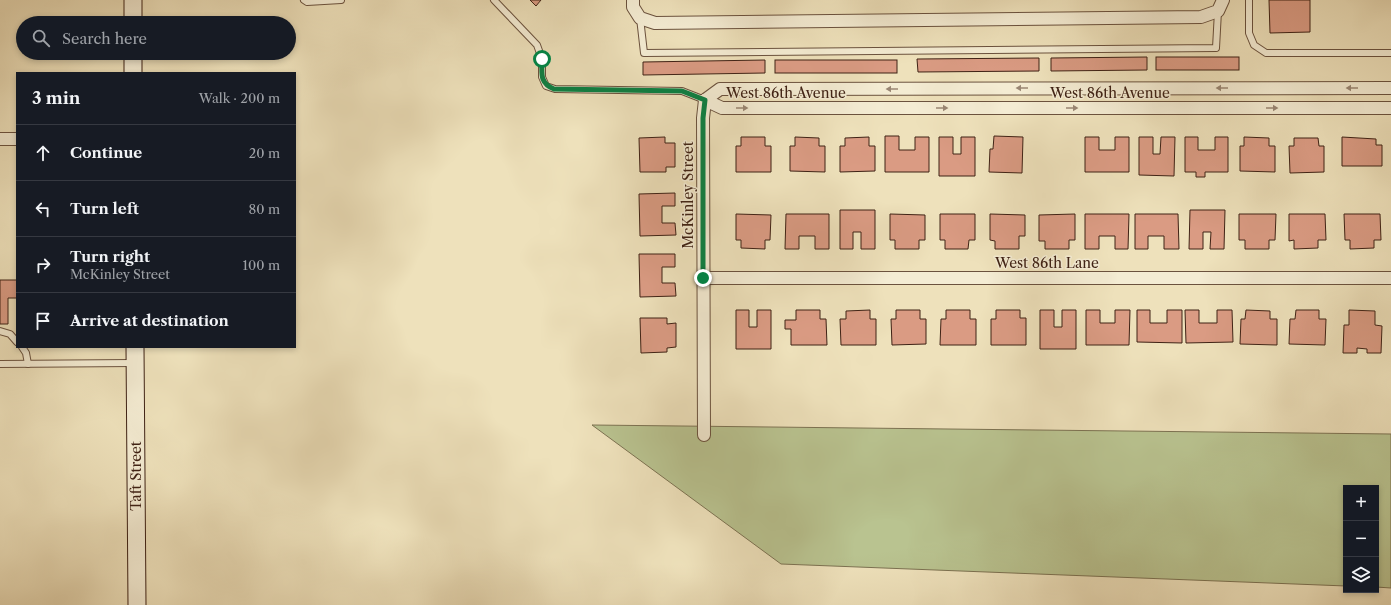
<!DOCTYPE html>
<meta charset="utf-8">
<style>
:root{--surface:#171b24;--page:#20242c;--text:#f1f3f6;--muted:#9ea1a6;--line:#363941}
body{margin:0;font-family:"Libre Caslon Text",serif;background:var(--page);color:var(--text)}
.controls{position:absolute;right:12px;bottom:12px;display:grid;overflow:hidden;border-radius:0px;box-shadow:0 2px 6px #0003}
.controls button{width:36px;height:36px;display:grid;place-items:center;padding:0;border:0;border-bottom:1px solid var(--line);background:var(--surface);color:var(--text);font:20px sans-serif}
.stop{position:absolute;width:12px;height:12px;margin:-9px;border:3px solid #0b8043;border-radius:50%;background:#fff}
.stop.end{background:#0b8043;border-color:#fff;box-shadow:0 1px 4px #0008}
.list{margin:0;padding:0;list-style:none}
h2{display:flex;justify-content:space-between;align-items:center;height:52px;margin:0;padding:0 16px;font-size:17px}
h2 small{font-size:13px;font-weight:400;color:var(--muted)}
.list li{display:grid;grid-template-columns:26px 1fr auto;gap:12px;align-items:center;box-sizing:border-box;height:56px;padding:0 16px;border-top:1px solid var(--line)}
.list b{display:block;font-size:15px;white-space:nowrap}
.list p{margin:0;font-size:13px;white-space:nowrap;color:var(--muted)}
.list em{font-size:13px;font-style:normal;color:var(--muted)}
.icon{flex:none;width:22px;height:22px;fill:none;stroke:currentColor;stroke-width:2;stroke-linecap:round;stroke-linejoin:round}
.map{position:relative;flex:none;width:1391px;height:605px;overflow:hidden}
.search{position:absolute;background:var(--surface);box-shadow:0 2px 6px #0003;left:16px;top:16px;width:280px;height:44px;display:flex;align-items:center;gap:10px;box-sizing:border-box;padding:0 14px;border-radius:22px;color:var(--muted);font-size:15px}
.panel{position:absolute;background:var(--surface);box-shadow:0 2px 6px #0003;left:16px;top:72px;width:280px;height:276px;border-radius:0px}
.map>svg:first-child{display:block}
.green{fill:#b9c390;stroke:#7c7252}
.building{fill:#da9b83;stroke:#3f2215}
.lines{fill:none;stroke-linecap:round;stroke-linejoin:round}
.lane-casing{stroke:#6b523e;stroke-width:8}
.street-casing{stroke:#6b523e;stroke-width:14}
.secondary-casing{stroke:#3f2215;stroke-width:19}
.lane{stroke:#f4ecd3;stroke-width:6}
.street{stroke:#f4ecd3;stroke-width:12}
.secondary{stroke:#f4ecd3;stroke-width:17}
.oneway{fill:#9a8774}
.route{stroke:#0b8043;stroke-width:5}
.labels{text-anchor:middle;stroke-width:3;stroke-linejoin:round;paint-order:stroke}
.street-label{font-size:14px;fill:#3f2215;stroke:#f4ecd3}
</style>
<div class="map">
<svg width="1391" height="605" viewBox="0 0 1391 605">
<rect width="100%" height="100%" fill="#eee1bb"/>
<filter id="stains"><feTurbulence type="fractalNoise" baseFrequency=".005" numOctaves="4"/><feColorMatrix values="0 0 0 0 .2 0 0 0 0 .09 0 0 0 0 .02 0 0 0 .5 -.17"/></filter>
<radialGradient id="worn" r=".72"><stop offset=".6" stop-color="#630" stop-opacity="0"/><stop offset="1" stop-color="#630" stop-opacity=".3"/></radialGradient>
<polygon class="green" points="592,425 1391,434 1391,588 1376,587 1376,488 1346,488 1346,586 781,564"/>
<g class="building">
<polygon points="530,0 541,0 536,6"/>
<polygon points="1269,0 1310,0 1310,32 1270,33"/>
<polygon points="1147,57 1147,70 1051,71 1051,58"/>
<rect x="1156" y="57" width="83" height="13"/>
<polygon points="1039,58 1039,71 918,72 917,59"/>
<polygon points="765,60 765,73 643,75 643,62"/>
<rect x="775" y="60" width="122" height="13"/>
<polygon points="885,136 899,136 899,150 915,150 915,137 929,137 929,172 885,172"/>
<polygon points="994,136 1023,137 1022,173 989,172 990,149 993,149"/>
<polygon points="665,137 665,143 675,143 675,167 666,167 666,172 640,172 639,138"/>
<polygon points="741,137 765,137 765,146 771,146 771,172 736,172 736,146 741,146"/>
<polygon points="795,137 819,138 819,146 825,146 825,172 790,171 790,146 795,146"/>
<polygon points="869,137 869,146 875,146 875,171 840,172 840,146 845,146 845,138"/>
<polygon points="939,137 953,137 953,154 961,154 961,137 975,137 975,176 939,176"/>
<polygon points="1085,137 1099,137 1099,150 1115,150 1115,137 1129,137 1129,172 1085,172"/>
<polygon points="1139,137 1153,137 1153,154 1160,154 1161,137 1175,137 1174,176 1139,175"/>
<polygon points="1185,137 1198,137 1198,150 1215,150 1215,137 1228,137 1228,172 1205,172 1205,177 1196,177 1196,172 1185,172"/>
<polygon points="1244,137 1269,138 1269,146 1275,146 1275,172 1240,171 1240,146 1244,146"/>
<polygon points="1342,137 1376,139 1376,145 1382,145 1382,166 1342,166"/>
<polygon points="1294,138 1318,138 1319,146 1324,146 1324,172 1290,173 1289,146 1294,146"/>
<polygon points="675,193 675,206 662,206 662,223 675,223 676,235 640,236 639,194"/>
<polygon points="840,210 875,210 875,249 861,249 861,232 853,232 853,249 840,249"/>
<polygon points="1190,210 1225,210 1224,249 1210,249 1211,232 1203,232 1203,249 1189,249"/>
<polygon points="736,214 771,215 770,240 765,240 765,249 741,248 741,240 736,240"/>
<polygon points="786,214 829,214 829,249 815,249 815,236 799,236 799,249 785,249"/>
<polygon points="890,214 925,215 925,240 919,240 919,249 895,249 895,240 890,240"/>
<polygon points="940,214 975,214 975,240 969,240 968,249 945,249 945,240 940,240"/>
<polygon points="990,214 1025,215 1025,236 1019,236 1019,249 995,249 995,241 990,240"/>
<polygon points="1075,214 1075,240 1069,240 1069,249 1045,249 1045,241 1039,241 1039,215"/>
<polygon points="1085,214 1129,214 1128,249 1115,249 1115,236 1099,236 1099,249 1085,249"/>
<polygon points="1135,214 1178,214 1179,249 1164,249 1164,236 1148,236 1148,249 1135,249"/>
<polygon points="1239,214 1276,214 1275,240 1269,240 1269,249 1245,249 1245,240 1239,240"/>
<polygon points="1289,214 1325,214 1326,240 1318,240 1318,248 1294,249 1294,240 1289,241"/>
<polygon points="1344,214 1380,214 1381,240 1374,240 1374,248 1350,249 1350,240 1345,240"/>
<polygon points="639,254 675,254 675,267 662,267 662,283 675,283 676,296 640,297"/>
<polygon points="0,280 17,280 17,298 8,298 8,324 0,324"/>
<polygon points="736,310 749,310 749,327 757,327 757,310 771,310 771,349 736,349"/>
<polygon points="796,310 820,310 820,319 826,319 827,345 791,345 791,329 785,329 785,320 796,320"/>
<polygon points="870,310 870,319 876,319 876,345 841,345 840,319 846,319 846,311"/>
<polygon points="896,310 920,310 920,319 926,319 926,344 892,345 891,319 896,319"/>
<polygon points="946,310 970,310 970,319 976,319 976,345 940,345 941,319 946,319"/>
<polygon points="996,310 1020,310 1020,318 1026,318 1026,345 991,345 991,319 996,319"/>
<polygon points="1040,310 1054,310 1054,327 1062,327 1062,310 1076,310 1076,349 1040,349"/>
<polygon points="1086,310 1100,310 1100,323 1115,323 1115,310 1130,310 1129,345 1086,345"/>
<polygon points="1137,310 1150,310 1150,323 1167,323 1167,310 1182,310 1182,343 1137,342"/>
<polygon points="1185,310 1199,310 1199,323 1217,323 1217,310 1232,310 1233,342 1186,343"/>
<polygon points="1246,310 1270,311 1270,319 1277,319 1277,345 1240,344 1241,319 1245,319"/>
<polygon points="1296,310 1319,310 1319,319 1326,319 1325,345 1289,344 1290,319 1295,319"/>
<polygon points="1349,310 1375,311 1375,325 1382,326 1381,353 1367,353 1367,349 1357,348 1357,353 1343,353 1344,325 1349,325"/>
<polygon points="640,318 667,318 667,324 676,323 676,347 667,348 667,352 641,353"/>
</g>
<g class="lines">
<g class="lane-casing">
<g id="lane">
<polyline points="304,0 307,2 341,0"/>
<polyline points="494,0 537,45 542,59 542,77 546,86 555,89 682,91 705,100"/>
<polyline points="1249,0 1249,33 1254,45 1266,53 1391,53"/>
<polyline points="640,18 644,53 1216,48 1218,11"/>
<polyline points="0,331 10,334 17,342"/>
<polyline points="22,347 26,353 28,364"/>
<polyline points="0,364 134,363"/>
</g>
</g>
<g class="street-casing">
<g id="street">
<polyline points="633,0 633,7 640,18 655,23 1201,17 1218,11 1223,0"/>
<polyline points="705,100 720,89 1391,88"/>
<polyline points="705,100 722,108 1391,108"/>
<polyline points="0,139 17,139"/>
<polyline points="703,278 1391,278"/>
<polyline points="704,435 703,118 705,100"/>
</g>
</g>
<g class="secondary-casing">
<g id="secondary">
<polyline points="133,0 133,23"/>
<polyline points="133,53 133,73"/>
<polyline points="135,347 137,605"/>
</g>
</g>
<use href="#lane" class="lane"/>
<use href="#street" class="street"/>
<use href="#secondary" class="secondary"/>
</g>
<defs><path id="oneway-solid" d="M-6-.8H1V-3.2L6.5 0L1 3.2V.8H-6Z"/></defs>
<g class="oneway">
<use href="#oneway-solid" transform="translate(1022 88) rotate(180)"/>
<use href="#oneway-solid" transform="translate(1222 88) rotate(180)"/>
<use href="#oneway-solid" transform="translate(1352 88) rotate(180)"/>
<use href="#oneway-solid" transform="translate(892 89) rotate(180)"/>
<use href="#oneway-solid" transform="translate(742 108)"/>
<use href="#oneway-solid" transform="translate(942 108)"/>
<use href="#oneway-solid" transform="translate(1072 108)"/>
<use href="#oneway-solid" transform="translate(1272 108)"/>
</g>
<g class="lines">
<path class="route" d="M542 59C542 73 539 83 554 89L682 91 705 100 703 118V278"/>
</g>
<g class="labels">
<g class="street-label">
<text x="786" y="98">West 86th Avenue</text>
<text x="1110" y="98">West 86th Avenue</text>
<text transform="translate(688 195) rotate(-90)" y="5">McKinley Street</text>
<text x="1047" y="268">West 86th Lane</text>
<text transform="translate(136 476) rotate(-90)" y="5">Taft Street</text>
</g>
</g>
<rect width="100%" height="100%" filter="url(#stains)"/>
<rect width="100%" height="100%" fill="url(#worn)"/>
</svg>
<div class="controls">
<button>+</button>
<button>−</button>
<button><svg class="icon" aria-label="layers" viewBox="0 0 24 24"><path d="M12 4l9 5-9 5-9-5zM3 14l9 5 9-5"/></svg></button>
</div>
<div class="stop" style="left:542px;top:59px"></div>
<div class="stop end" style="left:703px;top:278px"></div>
<div class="search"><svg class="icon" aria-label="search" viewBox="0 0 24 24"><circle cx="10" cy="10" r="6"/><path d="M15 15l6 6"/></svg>Search here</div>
<section class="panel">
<h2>3 min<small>Walk · 200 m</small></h2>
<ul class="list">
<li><svg class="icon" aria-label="ahead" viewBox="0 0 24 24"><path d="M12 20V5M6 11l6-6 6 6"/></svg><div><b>Continue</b></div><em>20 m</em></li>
<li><svg class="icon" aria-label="left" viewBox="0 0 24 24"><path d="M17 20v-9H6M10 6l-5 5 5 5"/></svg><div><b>Turn left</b></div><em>80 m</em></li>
<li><svg class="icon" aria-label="right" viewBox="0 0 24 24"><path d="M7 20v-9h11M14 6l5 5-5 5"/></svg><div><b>Turn right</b><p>McKinley Street</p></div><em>100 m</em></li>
<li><svg class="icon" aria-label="arrive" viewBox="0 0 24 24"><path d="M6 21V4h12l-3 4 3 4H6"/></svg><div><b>Arrive at destination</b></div></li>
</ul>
</section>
</div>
